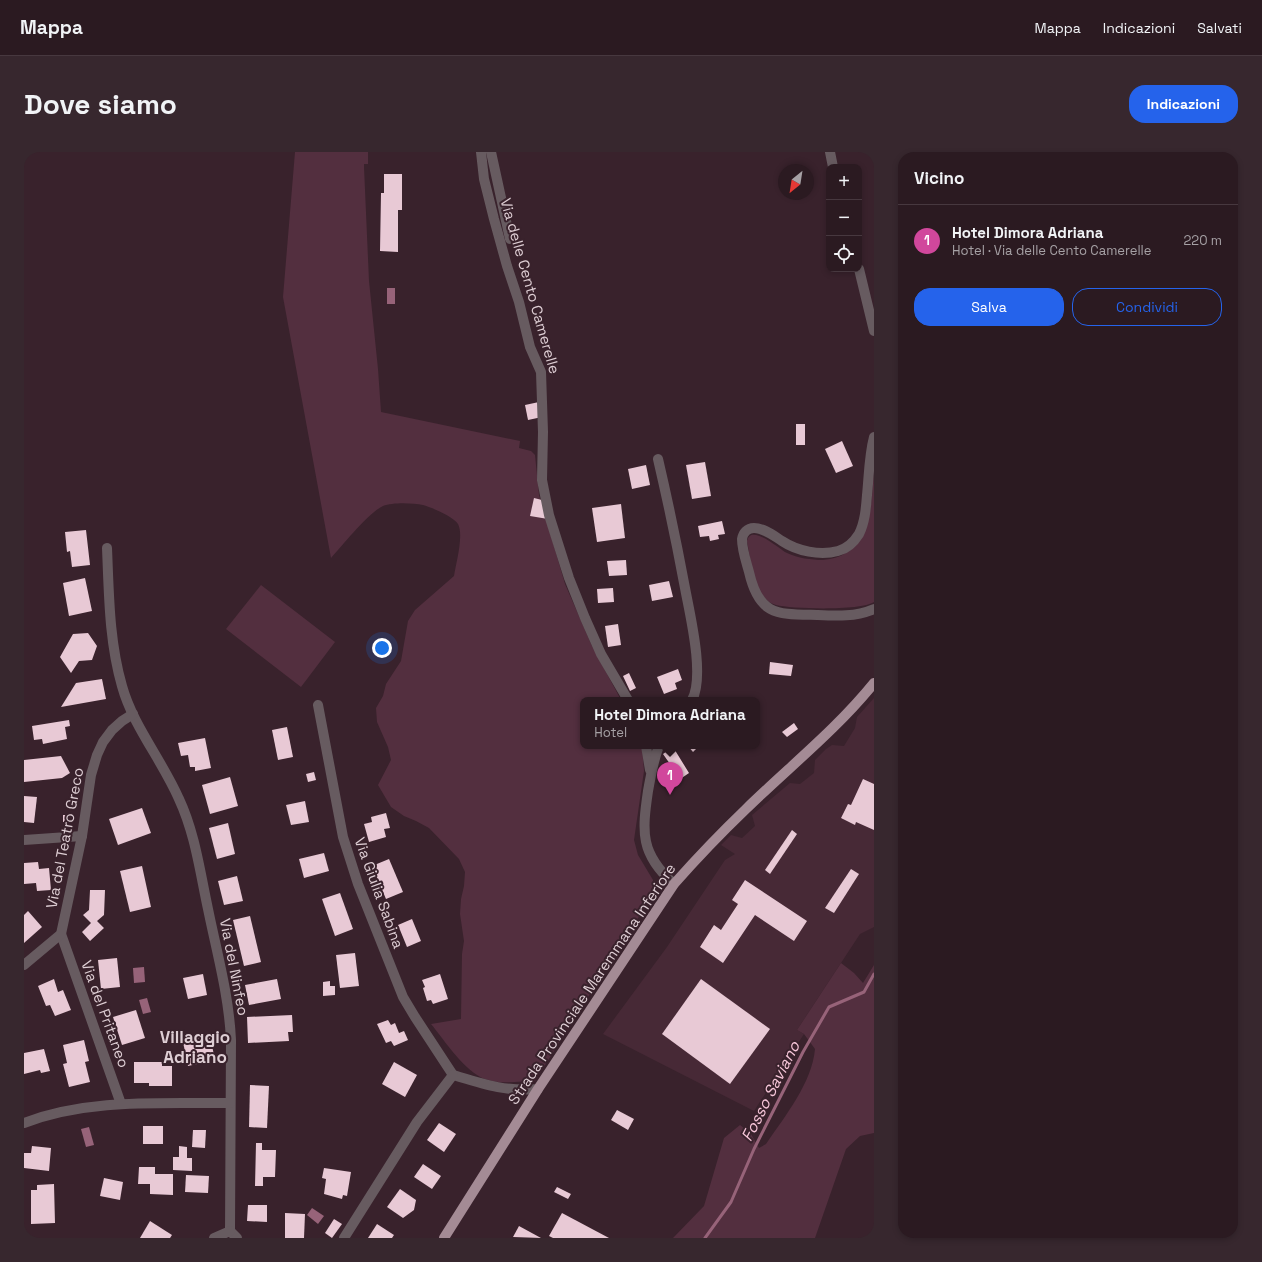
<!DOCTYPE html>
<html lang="it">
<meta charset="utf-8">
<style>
:root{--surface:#2b1a21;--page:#37272e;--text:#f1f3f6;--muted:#a6a1a5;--line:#47383f;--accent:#2563eb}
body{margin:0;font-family:"Space Grotesk",sans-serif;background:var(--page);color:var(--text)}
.controls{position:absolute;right:12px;top:12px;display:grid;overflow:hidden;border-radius:8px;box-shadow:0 2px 6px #0003}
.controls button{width:36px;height:36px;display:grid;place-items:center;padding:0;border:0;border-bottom:1px solid var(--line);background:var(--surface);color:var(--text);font:20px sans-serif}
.compass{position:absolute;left:754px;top:12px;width:36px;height:36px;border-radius:50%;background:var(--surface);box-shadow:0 2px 6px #0003;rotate:210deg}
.you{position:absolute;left:358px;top:496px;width:14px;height:14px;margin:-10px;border:3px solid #fff;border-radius:50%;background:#1a73e8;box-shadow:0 0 0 6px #1a73e833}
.badge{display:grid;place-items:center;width:26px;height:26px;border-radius:50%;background:var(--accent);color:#fff;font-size:13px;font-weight:700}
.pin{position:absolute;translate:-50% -33px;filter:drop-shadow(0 1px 2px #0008)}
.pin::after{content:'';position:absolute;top:21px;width:14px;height:12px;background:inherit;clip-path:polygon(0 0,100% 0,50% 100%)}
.popup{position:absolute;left:556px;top:545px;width:180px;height:52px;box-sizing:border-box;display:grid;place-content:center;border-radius:8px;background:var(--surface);filter:drop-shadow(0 1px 3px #0005);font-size:13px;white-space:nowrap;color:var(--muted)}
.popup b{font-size:15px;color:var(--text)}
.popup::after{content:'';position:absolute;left:50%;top:100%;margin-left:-8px;border:8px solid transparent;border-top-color:var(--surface)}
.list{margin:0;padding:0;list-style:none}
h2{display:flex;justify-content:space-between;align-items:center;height:52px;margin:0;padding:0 16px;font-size:17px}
h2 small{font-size:13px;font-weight:400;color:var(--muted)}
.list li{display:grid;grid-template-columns:26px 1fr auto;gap:12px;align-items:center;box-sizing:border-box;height:72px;padding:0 16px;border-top:1px solid var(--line)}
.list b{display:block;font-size:15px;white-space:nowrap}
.list p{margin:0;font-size:13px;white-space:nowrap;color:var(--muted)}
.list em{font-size:13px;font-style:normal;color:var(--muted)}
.actions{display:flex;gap:8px;padding:12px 16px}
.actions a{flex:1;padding:9px 0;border:1px solid var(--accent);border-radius:16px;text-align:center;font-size:14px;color:var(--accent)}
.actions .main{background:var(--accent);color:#fff}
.icon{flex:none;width:22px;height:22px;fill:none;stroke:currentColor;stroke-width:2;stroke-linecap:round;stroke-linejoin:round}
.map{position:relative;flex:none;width:850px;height:1086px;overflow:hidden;border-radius:16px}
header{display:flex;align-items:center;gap:24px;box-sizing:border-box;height:56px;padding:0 20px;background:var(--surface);border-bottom:1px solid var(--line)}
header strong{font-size:19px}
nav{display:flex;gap:22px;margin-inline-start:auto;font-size:14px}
.intro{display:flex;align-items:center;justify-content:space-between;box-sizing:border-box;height:96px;padding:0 24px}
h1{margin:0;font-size:28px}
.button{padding:10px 18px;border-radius:16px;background:var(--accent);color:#fff;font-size:14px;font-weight:700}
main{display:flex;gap:24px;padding:0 24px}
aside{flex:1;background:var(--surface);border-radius:16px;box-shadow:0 2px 6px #0003}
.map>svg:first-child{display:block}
.built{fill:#472936}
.green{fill:#532f3f}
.water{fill:#976379}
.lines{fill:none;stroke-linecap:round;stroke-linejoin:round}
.stream{stroke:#976379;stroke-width:3}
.building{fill:#e8c9d5}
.minor{stroke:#675b60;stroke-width:10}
.major{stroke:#a48b95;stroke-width:10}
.labels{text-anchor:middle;stroke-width:4;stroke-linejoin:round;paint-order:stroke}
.street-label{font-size:15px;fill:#deced4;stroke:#39222c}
.water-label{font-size:16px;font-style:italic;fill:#f7c6d9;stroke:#39222c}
.quarter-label{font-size:17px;font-weight:bold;fill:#deced4;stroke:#39222c}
</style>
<header>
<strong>Mappa</strong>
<nav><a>Mappa</a><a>Indicazioni</a><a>Salvati</a></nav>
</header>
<div class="intro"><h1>Dove siamo</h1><a class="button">Indicazioni</a></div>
<main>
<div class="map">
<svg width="850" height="1086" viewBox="0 0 850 1086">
<rect width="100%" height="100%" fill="#39222c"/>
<polygon class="built" points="850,546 850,775 836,782 773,878 780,882 730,959 579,882 643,795 701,708 711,702 697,693 707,683 718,686 731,674 728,663 766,631 776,632 790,621 791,608 802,597 808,593 820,594 831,576 833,565"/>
<g class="green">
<path d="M271 0H344V12H340V15L345 129 354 217 357 260 496 289 495 296 507 299 511 303 515 343 541 432 568 494 597 548H559V594H618L620 619 610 688 614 703 629 728 628 744 511 929C495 929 476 933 461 927 441 920 421 889 407 872L437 867 438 802 440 789 436 762 437 747 440 734 441 720 435 707 405 676 392 669 380 664 367 655 354 633 367 608 364 595 353 570 352 556 359 544 362 532 377 509 384 469 391 458 430 424C432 411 440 383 434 372 430 365 407 355 399 353 389 351 369 350 359 354 344 361 319 393 307 406L259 145Z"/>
<path d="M850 323V450C837 459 768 457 752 453 749 452 744 450 742 447 727 433 727 408 723 389 727 371 755 397 763 401 774 406 787 408 799 408 819 406 828 399 837 382 840 378 843 374 844 369 848 354 848 338 850 323Z"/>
<polygon points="237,433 311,490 277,535 202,477"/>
<path d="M817 811 830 821 839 831 850 813V981L836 984 822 997 791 1086H649L680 1054 700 986 716 973 727 982 735 996 742 992C761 964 788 931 791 897L780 882 773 878Z"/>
</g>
<g class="water">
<rect x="363" y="136" width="8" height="16"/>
<polygon points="120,815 121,830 110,831 109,816"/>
<polygon points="123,846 127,860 119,862 115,848"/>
<polygon points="65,975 70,993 62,995 57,977"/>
<polygon points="288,1056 300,1064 294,1072 283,1063"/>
</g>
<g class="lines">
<polyline class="stream" points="681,1086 707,1050 730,997 779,900 805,855 840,840 850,822"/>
</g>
<g class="building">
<polygon points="360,22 378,22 378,58 374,58 374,100 356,99 357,41 360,41"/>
<polygon points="515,250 518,265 504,268 501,253"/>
<rect x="772" y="272" width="9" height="21"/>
<polygon points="818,289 829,314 812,321 801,297"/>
<polygon points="681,310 687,344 668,347 662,313"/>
<polygon points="622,313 626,333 608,337 604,317"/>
<polygon points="510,346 518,348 524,367 506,364"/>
<polygon points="597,352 601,386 573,390 568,356"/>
<polygon points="698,369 701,382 694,383 695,387 686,389 685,384 676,385 674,374"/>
<polygon points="62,378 66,413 48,415 46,399 43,400 41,380"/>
<polygon points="602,408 603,423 585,424 583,409"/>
<polygon points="61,426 68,459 45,464 39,431"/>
<polygon points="645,429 649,445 628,449 625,433"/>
<polygon points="589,436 590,450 574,451 573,437"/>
<polygon points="594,472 597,493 584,495 581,474"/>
<polygon points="64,481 73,494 68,508 55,509 47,521 36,505 49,482"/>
<polygon points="746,510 769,513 767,524 745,522"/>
<polygon points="654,517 658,528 651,531 653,537 640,542 633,525"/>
<polygon points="605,521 612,536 606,539 599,524"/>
<polygon points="78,527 82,547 37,555 52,531"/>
<polygon points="45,568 46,574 41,575 43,587 19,592 18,587 10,588 8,574"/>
<polygon points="770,571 774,577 763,585 758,580"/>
<polygon points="263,575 269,605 254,608 248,578"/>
<polygon points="181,586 187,616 171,619 171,615 166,615 164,603 157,604 154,591"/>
<polygon points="664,594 675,594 669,600"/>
<polygon points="649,595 665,621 649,632 638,617 646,612 639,602"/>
<polygon points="37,604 46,621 38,626 0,630 0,608"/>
<polygon points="290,620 292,628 284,630 282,622"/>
<polygon points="206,625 214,654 186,662 178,633"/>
<polygon points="839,627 850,632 850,678 832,670 831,673 817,666 824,652 827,653"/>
<polygon points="0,644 13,645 10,671 0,670"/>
<polygon points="281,649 285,670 267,673 262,653"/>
<polygon points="118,656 127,681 94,693 85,667"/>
<polygon points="362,661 366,676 360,677 362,685 345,690 340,672 348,670 347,665"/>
<rect x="39" y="663" width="5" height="7"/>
<polygon points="204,671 211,702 193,707 185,676"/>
<polygon points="768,678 773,682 746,722 741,718"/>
<polygon points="300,701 305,719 280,726 275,707"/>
<polygon points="365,707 379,740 362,747 348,714"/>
<polygon points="14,710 15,717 25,716 27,738 13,739 12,731 0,732 0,711"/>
<polygon points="118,714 127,755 106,760 96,719"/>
<polygon points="827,717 835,722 810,761 801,756"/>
<polygon points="213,724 219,749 200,753 194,729"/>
<polygon points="721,728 783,769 770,789 731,763 699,811 676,795 690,773 697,778 714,752 708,748"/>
<polygon points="66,738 81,738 80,763 73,769 80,776 66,789 58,780 67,771 59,763 65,758"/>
<polygon points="316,741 329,777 311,784 298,747"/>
<polygon points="4,759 18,775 0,791 0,763"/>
<polygon points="226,764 237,810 220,814 209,768"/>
<polygon points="388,767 397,789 383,795 374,773"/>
<polygon points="331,801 335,834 316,836 312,803"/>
<polygon points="93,806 96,835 77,837 74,808"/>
<polygon points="179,822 183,843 164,847 159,826"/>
<polygon points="416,822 424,847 409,852 407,848 403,849 399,836 401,835 398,828"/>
<polygon points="30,827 34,840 39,838 47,858 31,864 26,853 22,854 14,834"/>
<polygon points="253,827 257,847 225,853 221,833"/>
<polygon points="677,827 746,877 706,932 638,882"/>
<polygon points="306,829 306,834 311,834 311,843 299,844 299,830"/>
<polygon points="112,858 121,886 98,893 89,865"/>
<polygon points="268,863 269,880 264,880 265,889 224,891 223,865"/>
<polygon points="364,868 367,873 371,871 375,881 380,879 384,888 370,894 367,889 362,891 353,872"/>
<polygon points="186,884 191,908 164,914 159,890"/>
<polygon points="60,888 65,909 61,910 66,930 45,935 39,912 43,911 39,893"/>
<polygon points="20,897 26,919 17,921 16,918 0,922 0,901"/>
<polygon points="110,910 138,910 138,914 148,914 148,934 125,934 125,931 110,931"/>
<polygon points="370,910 393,923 381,945 358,932"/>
<polygon points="226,933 245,934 243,976 225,975"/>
<polygon points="593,958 610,967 604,978 587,968"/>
<polygon points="415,971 432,982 420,1000 403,988"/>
<rect x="119" y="974" width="20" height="18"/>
<polygon points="169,978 182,978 181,996 168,995"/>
<polygon points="232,991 238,991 238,998 252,998 251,1025 239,1025 239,1034 231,1034"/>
<polygon points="8,994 27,996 25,1019 0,1016 0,1001 7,1001"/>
<polygon points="155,994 163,995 163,1006 168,1006 168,1019 149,1018 149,1005 155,1005"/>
<polygon points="399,1012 417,1024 408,1037 390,1025"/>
<polygon points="115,1015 131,1015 131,1022 149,1022 149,1043 126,1042 126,1032 114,1032"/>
<polygon points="300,1016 327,1020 323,1044 319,1043 318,1047 300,1042 302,1027 298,1026"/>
<polygon points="162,1023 185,1024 184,1041 161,1040"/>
<polygon points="80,1026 99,1030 96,1048 76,1044"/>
<polygon points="30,1032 31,1071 7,1072 7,1038 13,1038 13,1033"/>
<polygon points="533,1035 547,1042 544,1047 530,1040"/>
<polygon points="376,1037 392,1048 390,1058 379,1066 363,1055"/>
<polygon points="224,1053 243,1053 243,1070 223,1069"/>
<polygon points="261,1061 281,1062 280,1086 261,1086"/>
<polygon points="538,1061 585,1086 529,1086 525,1084"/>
<polygon points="310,1067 318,1072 308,1086 301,1081"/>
<polygon points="126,1069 148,1083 146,1086 116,1086"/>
<polygon points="353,1072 370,1083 368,1086 344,1086"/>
<polygon points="495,1074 517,1086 489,1085"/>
</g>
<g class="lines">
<g class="minor">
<polyline points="457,0 460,27 470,67 483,114 495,150 506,195 517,220 519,280 518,328 525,363 545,426 561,466 577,502 604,548"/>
<polyline points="467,0 486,87"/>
<polyline points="806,0 809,15"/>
<polyline points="835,117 850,179"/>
<path d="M850 285C845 304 845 324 843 343 842 356 841 370 835 382 830 390 822 397 814 399 796 404 773 399 758 389 750 384 740 376 730 376 723 376 719 381 718 387 718 398 722 409 725 420 735 464 753 462 793 463 813 464 831 465 850 457"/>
<path d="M634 307C644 350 653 393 661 436 666 463 681 524 668 548"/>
<path d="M83 396C85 442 85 489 98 534 109 574 138 608 155 647 171 681 176 720 184 757 193 801 205 844 207 888L206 1079 213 1086"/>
<polyline points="294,553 319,685 334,732 379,845 391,865 429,923"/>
<polyline points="622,594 626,618"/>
<path d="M635 594C629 609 627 623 624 639 618 680 616 702 650 732"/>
<polyline points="0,688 58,684"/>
<polyline points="37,782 97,952"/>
<polyline points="0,813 37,782 58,684 67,623 73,603 79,590 88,578 98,569 109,562"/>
<path d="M429 923C459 932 482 940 514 937"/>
<path d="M0 971C66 946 137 952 206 951"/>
<polyline points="190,1086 206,1079"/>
<polyline points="320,1086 393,970 429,923"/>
</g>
<path class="major" d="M420 1086 514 937 650 732C673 706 697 681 722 657 765 615 812 578 850 531"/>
</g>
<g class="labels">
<g class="street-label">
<text transform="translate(506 134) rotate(74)" y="5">Via delle Cento Camerelle</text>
<text transform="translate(41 686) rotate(-79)" y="5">Via del Teatro Greco</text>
<text transform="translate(355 741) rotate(70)" y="5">Via Giulia Sabina</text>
<text transform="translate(210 815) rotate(79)" y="5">Via del Ninfeo</text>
<text transform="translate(568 832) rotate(-56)" y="5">Strada Provinciale Maremmana Inferiore</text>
<text transform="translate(81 862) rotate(70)" y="5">Via del Pritaneo</text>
</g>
<g class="water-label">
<text transform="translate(746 939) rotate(-63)" y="6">Fosso Saviano</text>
</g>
<g class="quarter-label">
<text x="171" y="891">Villaggio<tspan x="171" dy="20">Adriano</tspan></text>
</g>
</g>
</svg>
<div class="controls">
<button>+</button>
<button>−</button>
<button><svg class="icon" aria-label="locate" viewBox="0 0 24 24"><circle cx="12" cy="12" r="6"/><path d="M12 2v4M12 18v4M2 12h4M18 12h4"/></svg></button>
</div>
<svg class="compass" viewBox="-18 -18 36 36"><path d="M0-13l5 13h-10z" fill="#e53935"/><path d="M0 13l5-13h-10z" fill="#a6a1a5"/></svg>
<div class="you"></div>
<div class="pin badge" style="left:646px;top:643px;background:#d1479c">1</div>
<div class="popup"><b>Hotel Dimora Adriana</b>Hotel</div>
</div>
<aside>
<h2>Vicino<small></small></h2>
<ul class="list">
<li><span class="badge" style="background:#d1479c">1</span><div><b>Hotel Dimora Adriana</b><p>Hotel · Via delle Cento Camerelle</p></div><em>220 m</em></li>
</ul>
<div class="actions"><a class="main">Salva</a><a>Condividi</a></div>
</aside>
</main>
